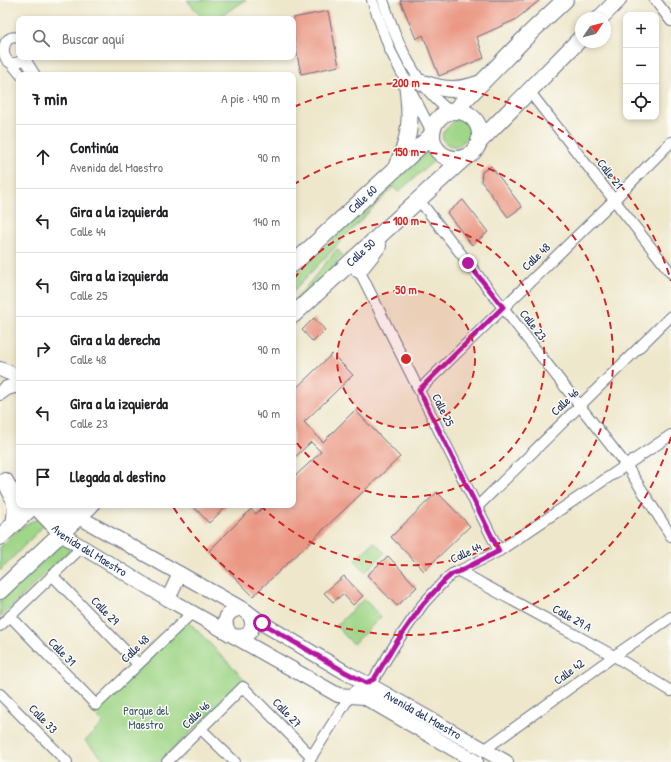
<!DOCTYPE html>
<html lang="es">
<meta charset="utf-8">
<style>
:root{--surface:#fff;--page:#f6f6f6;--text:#202124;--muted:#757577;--line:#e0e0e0}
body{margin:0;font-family:"Patrick Hand",sans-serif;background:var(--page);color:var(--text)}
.controls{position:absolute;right:12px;top:12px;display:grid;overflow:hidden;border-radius:8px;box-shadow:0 2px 6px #0003}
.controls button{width:36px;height:36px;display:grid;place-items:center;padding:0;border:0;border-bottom:1px solid var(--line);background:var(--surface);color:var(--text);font:20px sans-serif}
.compass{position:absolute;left:575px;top:12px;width:36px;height:36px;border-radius:50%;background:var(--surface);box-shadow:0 2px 6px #0003;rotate:55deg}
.stop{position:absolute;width:12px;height:12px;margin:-9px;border:3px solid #b5179e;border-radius:50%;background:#fff}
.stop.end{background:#b5179e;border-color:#fff;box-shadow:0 1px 4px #0008}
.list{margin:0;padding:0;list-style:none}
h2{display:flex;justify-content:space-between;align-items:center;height:52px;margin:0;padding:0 16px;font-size:17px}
h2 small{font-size:13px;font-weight:400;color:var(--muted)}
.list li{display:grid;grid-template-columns:26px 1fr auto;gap:12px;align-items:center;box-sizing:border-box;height:64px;padding:0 16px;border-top:1px solid var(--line)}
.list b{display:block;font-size:15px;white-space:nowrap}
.list p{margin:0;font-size:13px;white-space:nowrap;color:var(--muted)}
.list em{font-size:13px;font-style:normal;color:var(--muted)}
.icon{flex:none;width:22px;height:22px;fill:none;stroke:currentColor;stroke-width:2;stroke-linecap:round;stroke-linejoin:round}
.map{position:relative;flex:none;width:671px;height:762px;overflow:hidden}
.search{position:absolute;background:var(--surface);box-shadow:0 2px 6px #0003;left:16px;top:16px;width:280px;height:44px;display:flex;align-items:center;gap:10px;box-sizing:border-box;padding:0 14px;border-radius:8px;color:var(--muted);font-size:15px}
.panel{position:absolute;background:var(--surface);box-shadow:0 2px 6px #0003;left:16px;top:72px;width:280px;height:436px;border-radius:8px}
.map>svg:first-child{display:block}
.green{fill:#a0d688;stroke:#5e8273}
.building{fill:#ea9783}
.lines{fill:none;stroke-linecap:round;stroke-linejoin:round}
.street-casing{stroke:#656f84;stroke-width:12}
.secondary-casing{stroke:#656f84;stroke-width:16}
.primary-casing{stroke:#656f84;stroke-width:18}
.street{stroke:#fff;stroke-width:10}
.secondary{stroke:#fff;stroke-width:14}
.primary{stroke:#fff;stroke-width:16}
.route{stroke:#b5179e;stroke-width:5}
.ring{fill:none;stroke:#d62828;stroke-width:2;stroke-dasharray:7 5}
.labels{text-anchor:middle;stroke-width:3;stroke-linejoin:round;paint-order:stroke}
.street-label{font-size:12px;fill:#1b2f5e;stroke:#fdfcf7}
.park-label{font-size:12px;fill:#3c5968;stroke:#fdfcf7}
.centre{fill:#d62828;stroke:#fdfcf7;stroke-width:2}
.ring-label{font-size:12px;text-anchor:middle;font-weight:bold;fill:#d62828;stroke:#fdfcf7;stroke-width:3;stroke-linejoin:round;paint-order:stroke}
</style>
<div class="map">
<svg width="671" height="762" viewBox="0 0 671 762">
<rect width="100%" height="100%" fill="#fdfcf7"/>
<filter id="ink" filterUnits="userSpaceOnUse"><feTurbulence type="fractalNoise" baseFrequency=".025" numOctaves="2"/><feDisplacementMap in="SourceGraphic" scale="8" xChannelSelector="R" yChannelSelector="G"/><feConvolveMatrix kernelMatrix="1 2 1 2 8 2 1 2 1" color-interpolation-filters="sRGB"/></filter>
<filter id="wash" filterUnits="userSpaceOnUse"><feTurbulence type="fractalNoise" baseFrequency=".012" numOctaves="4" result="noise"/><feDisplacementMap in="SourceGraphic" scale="16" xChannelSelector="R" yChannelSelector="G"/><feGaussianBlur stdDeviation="0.9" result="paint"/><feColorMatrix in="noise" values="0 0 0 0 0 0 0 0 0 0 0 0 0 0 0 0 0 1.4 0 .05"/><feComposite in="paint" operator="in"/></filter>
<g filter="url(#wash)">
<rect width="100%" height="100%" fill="#eee7cb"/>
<g class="green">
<polygon points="187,0 246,0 216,19 203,19"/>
<path d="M459 118 468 123 471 132 470 136 458 146C449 147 440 143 443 132L455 120Z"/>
<polygon points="428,149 436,159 398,192 393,187 293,291 293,277"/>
<polygon points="337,249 343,256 293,307 293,303"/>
<path d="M39 519 45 524 0 571V547C12 537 23 522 39 519Z"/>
<polygon points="374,542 385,553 365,572 355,560"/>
<polygon points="62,543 74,546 0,618 0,601"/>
<polygon points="364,599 381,617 353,644 336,626"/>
<polygon points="188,621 245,680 160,762 106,762 85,741 103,723 92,712"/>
</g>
<g id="blocks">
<g class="building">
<polygon points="400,0 540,0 515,20 477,37 484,58 439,76 423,35 416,39"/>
<polygon points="328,11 339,66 301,74 293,34 293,18"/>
<polygon points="491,166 522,207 508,217 481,181 482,172"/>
<polygon points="463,200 488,232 472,245 447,213"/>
<polygon points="314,318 325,330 313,342 302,330"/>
<polygon points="332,354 353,375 304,422 323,442 355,410 400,457 253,596 209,551 251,509 256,514 265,505 293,505 293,478 321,452 311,442 293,459 293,391"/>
<polygon points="437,492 470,526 424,571 391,537"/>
<polygon points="192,505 228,505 209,523"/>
<polygon points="388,556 417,587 397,606 367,575"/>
<polygon points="344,576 363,596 353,605 343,594 333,602 324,593"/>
</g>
</g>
</g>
<g filter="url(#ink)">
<use href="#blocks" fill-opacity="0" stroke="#656f84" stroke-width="1"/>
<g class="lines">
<g class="street-casing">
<g id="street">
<polyline points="372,0 390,50 432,132"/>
<path d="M383 0C396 41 415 86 451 112"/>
<polyline points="655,0 671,21"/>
<path d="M19 38C0 32 0 63 13 63 18 63 22 61 25 57"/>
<polyline points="25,57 28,64 35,75"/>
<polyline points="11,63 21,75"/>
<polyline points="529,91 671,273"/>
<polyline points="419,200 626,465 671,536"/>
<polyline points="357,266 499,551"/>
<polyline points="419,390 614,200 671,142"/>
<polyline points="477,507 671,316"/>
<polyline points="459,571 614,656 671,691"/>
<polyline points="52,575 138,664"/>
<polyline points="10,616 96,705 193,612"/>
<polyline points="0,626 82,547"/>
<polyline points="0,694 67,762"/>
<polyline points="201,729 235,762"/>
<polyline points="484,750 614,656 671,617"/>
<polyline points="167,762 243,687 312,757"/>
<polyline points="308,762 350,696 362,685 374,679 396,643 423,604 444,581 452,574 459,571 499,551 671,435"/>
</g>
</g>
<g class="secondary-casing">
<g id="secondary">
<polyline points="0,369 19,377"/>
<polyline points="0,393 7,388 19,385"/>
<path id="s1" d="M34 505 50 513 79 517 246 611 262 623 345 672 373 687 506 762"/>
<path id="s2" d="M38 510 61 534 82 547 168 599 338 695 364 697 476 762"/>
<polyline points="168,599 180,574"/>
<path d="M230 634C225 627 223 618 231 612 252 597 264 642 234 636"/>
</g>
</g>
<g class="primary-casing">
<g id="primary">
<polyline points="600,18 618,0"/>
<path d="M423 83C446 91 459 91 481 83"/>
<polyline points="454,111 532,31 565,0"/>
<circle cx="456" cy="135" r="24"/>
<polyline points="480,141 581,38"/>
<path d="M397 165C412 135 411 116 407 83"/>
<path id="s3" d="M293 264 432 135"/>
<polyline points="359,270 378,246"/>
<path id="s4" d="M293 315 464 158"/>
<path d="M5 481C14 497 18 505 14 524"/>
<polyline points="63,530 72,505"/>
<polyline points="0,537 34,505"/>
<polyline points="0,591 91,505"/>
</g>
</g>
<use href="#street" class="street"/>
<use href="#secondary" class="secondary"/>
<use href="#primary" class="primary"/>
</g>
</g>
<g class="lines" filter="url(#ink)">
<polyline class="route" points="262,623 345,672 366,683 374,679 396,643 423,604 444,581 452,574 460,571 499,551 419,390 503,307 468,263"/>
</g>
<circle cx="406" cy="359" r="69" fill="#d62828" fill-opacity=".12"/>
<g class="ring">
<circle cx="406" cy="359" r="69"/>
<path d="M294 279A138 138 0 1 1 294 439"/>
<path d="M293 185A207 207 0 1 1 260 505"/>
<path d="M671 437A276 276 0 0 1 172 505M294 107A276 276 0 0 1 671 281"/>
</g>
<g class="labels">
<g class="street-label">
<text transform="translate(610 174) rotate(52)" y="4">Calle 21</text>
<text dy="4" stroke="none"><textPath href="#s3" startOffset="95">Calle 60</textPath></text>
<text dy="4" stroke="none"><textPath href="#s4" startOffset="92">Calle 50</textPath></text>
<text transform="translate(536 257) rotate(-44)" y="4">Calle 48</text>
<text transform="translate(533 325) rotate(52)" y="4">Calle 23</text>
<text transform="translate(565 402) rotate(-44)" y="4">Calle 46</text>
<text transform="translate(443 410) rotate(64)" y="4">Calle 25</text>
<text dy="4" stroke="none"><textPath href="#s2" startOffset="66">Avenida del Maestro</textPath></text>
<text transform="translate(466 553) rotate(-25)" y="4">Calle 44</text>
<text transform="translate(105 611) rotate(46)" y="4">Calle 29</text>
<text transform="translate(572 618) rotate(29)" y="4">Calle 29 A</text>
<text transform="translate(135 649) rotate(-44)" y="4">Calle 48</text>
<text transform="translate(62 652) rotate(46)" y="4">Calle 31</text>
<text transform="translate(569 672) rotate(-36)" y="4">Calle 42</text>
<text transform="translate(287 713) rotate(46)" y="4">Calle 27</text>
<text transform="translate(196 715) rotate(-44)" y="4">Calle 46</text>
<text dy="4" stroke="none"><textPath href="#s1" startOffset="444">Avenida del Maestro</textPath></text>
<text transform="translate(43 719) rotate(46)" y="4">Calle 33</text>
</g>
<g class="park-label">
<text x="146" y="715">Parque del<tspan x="146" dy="14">Maestro</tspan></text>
</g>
</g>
<circle cx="406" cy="359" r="6" class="centre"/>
<g class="ring-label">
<text x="406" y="87">200 m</text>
<text x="406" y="156">150 m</text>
<text x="406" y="225">100 m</text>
<text x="406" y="294">50 m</text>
</g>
</svg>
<div class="controls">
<button>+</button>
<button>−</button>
<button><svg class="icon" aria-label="locate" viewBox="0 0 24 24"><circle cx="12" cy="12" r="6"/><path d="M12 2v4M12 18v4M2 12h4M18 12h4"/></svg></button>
</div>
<svg class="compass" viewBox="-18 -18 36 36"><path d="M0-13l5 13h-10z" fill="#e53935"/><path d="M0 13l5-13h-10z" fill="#757577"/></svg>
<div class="stop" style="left:262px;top:623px"></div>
<div class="stop end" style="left:468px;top:263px"></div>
<div class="search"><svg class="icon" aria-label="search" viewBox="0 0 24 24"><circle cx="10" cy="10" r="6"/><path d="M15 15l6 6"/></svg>Buscar aquí</div>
<section class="panel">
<h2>7 min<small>A pie · 490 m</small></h2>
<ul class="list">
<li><svg class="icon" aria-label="ahead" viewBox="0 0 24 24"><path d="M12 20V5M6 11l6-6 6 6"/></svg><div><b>Continúa</b><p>Avenida del Maestro</p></div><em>90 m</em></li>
<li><svg class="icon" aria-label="left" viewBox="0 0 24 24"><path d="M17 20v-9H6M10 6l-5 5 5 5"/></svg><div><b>Gira a la izquierda</b><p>Calle 44</p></div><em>140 m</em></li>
<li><svg class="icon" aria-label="left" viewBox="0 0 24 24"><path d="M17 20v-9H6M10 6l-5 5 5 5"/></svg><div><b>Gira a la izquierda</b><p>Calle 25</p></div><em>130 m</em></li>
<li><svg class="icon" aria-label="right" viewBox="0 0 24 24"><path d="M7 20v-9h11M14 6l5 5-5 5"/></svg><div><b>Gira a la derecha</b><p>Calle 48</p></div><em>90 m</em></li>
<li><svg class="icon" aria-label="left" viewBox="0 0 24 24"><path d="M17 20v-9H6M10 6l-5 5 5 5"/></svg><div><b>Gira a la izquierda</b><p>Calle 23</p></div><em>40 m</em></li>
<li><svg class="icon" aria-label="arrive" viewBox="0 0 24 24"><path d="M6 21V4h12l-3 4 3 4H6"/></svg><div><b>Llegada al destino</b></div></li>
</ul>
</section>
</div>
